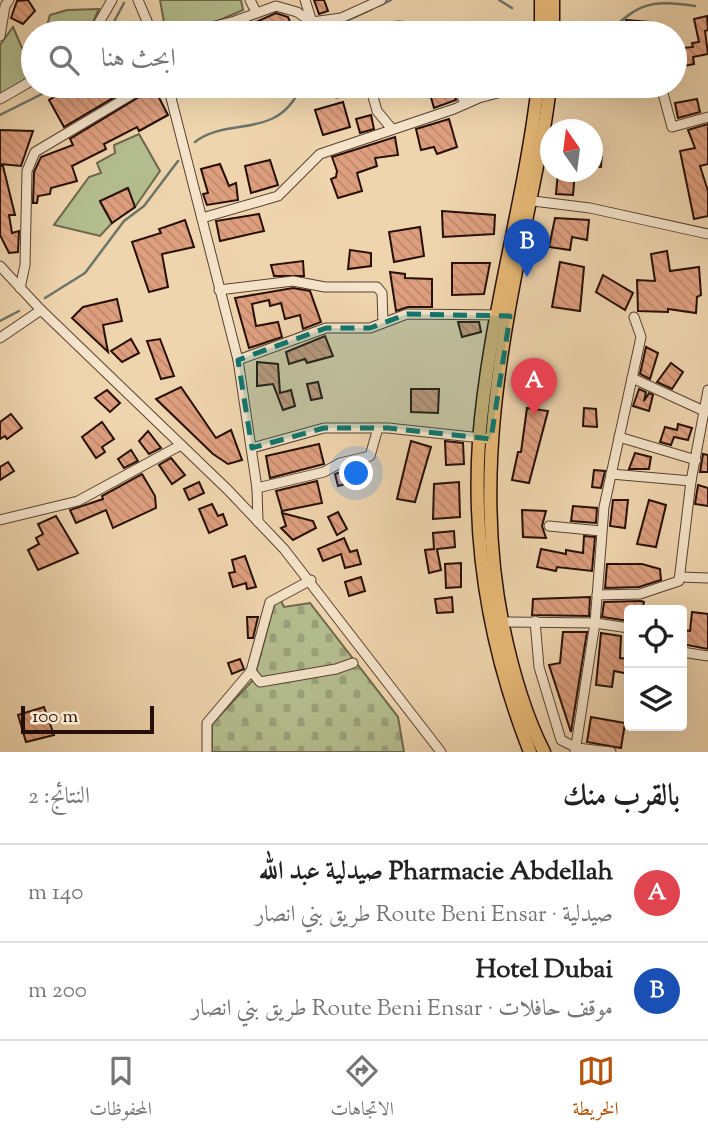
<!DOCTYPE html>
<html lang="ar">
<meta charset="utf-8">
<style>
:root{--surface:#fff;--page:#f2f2f2;--text:#222;--muted:#767676;--line:#e0e0e0;--accent:#b45309}
body{margin:0;font-family:"Sorts Mill Goudy",Amiri,serif;background:var(--page);color:var(--text);direction:rtl}
.controls{position:absolute;right:21px;bottom:21px;display:grid;overflow:hidden;border-radius:7px;box-shadow:0 7px 28px #0002}
.controls button{width:63px;height:63px;display:grid;place-items:center;padding:0;border:0;border-bottom:2px solid var(--line);background:var(--surface);color:var(--text);font:35px sans-serif}
.compass{position:absolute;left:540px;top:119px;width:63px;height:63px;border-radius:50%;background:var(--surface);box-shadow:0 7px 28px #0002;rotate:346deg}
.scale{position:absolute;left:21px;bottom:18px;width:133px;box-sizing:border-box;padding-left:7px;border:4px solid #260f07;border-top:0;font-size:19px;line-height:24px;white-space:nowrap;color:#260f07;-webkit-text-stroke:5px #f5e4ca;paint-order:stroke}
.you{position:absolute;left:357px;top:474px;width:24px;height:24px;margin:-18px;border:5px solid #fff;border-radius:50%;background:#1a73e8;box-shadow:0 0 0 10px #1a73e833}
.badge{display:grid;place-items:center;width:46px;height:46px;border-radius:50%;background:var(--accent);color:#fff;font-size:23px;font-weight:700}
.pin{position:absolute;translate:-50% -58px;filter:drop-shadow(0 2px 4px #0008)}
.pin::after{content:'';position:absolute;top:37px;width:24px;height:21px;background:inherit;clip-path:polygon(0 0,100% 0,50% 100%)}
.list{margin:0;padding:0;list-style:none}
h2{display:flex;justify-content:space-between;align-items:center;height:91px;margin:0;padding:0 28px;font-size:30px}
h2 small{font-size:23px;font-weight:400;color:var(--muted)}
.list li{display:grid;grid-template-columns:46px 1fr auto;gap:21px;align-items:center;box-sizing:border-box;height:98px;padding:0 28px;border-top:2px solid var(--line)}
.list b{display:block;font-size:26px;white-space:nowrap}
.list p{margin:0;font-size:23px;white-space:nowrap;color:var(--muted)}
.list em{font-size:23px;font-style:normal;color:var(--muted)}
.icon{flex:none;width:38px;height:38px;fill:none;stroke:currentColor;stroke-width:2;stroke-linecap:round;stroke-linejoin:round}
.map{position:relative;flex:none;width:708px;height:752px;overflow:hidden;direction:ltr}
.search{position:absolute;background:var(--surface);box-shadow:0 7px 28px #0002;left:21px;right:21px;top:21px;height:77px;display:flex;align-items:center;gap:18px;box-sizing:border-box;padding:0 24px;border-radius:38px;color:var(--muted);font-size:26px}
.sheet{height:287px;background:var(--surface)}
nav{display:flex;justify-content:space-around;align-items:center;box-sizing:border-box;height:98px;border-top:2px solid var(--line);background:var(--surface);font-size:19px;color:var(--muted)}
nav a{display:grid;justify-items:center;gap:4px}
nav .on{color:var(--accent)}
.map>svg:first-child{display:block}
.grass{fill:#b4be8f;stroke:#6d664b;stroke-width:2}
.cemetery{fill:url(#cemetery-stones);stroke:#6d664b;stroke-width:2}
.lines{fill:none;stroke-linecap:round;stroke-linejoin:round}
.stream{stroke:#6c756a;stroke-width:2.5}
.building{fill:url(#building-back-hatch);stroke:#260f07;stroke-width:2}
.minor-casing{stroke:#584031;stroke-width:11}
.highway-casing{stroke:#260f07;stroke-width:15}
.minor{stroke:#f5e4ca;stroke-width:9}
.highway{stroke:#e8ba77;stroke-width:12}
.marked{fill:#0f766e;fill-opacity:0.2;stroke:#0f766e;stroke-width:5;stroke-dasharray:14 9;stroke-linejoin:round}
</style>
<div class="map">
<svg width="708" height="752" viewBox="0 0 708 752">
<defs>
<pattern id="cemetery-stones" width="16" height="16" patternUnits="userSpaceOnUse" patternTransform="scale(1.75)"><rect width="16" height="16" fill="#b4be8f"/><path d="M2 7V4a2 2 0 0 1 4 0v3zM10 15v-3a2 2 0 0 1 4 0v3z" fill="#9ba27a"/></pattern>
<pattern id="building-back-hatch" width="6" height="6" patternUnits="userSpaceOnUse" patternTransform="scale(1.75)"><rect width="6" height="6" fill="#de9f7f"/><path d="M-1 5l2 2M0 0l6 6M5-1l2 2" fill="none" stroke="#be886c"/></pattern>
</defs>
<rect width="100%" height="100%" fill="#efd5ae"/>
<filter id="stains"><feTurbulence type="fractalNoise" baseFrequency=".00286" numOctaves="4"/><feColorMatrix values="0 0 0 0 .2 0 0 0 0 .09 0 0 0 0 .02 0 0 0 .5 -.17"/></filter>
<radialGradient id="worn" r=".72"><stop offset=".6" stop-color="#630" stop-opacity="0"/><stop offset="1" stop-color="#630" stop-opacity=".3"/></radialGradient>
<g class="grass">
<polygon points="227,0 241,0 243,10 211,24 166,33 160,0"/>
<polygon points="99,9 88,33 45,33 50,15 67,10"/>
<polygon points="13,27 22,48 33,46 33,76 0,95 0,45"/>
<polygon points="139,134 160,171 135,207 127,188 100,202 112,223 100,236 54,225 89,177 101,173 97,163 115,153 114,145"/>
</g>
<polygon class="cemetery" points="280,599 284,607 310,603 398,717 404,752 212,752 212,724 254,679 274,605"/>
<g class="lines">
<g class="stream">
<polyline points="499,0 512,8"/>
<polyline points="381,5 391,0"/>
<polyline points="337,25 372,9"/>
<polyline points="108,33 124,3"/>
<path d="M608 33C640 2 651 0 695 6"/>
<polyline points="0,115 58,86"/>
<path d="M195 142C228 116 279 141 301 86"/>
<polyline points="45,298 85,273 124,221 144,206 178,161"/>
<polyline points="0,321 19,311"/>
</g>
</g>
<g class="building">
<polygon points="28,0 35,11 23,24 11,18 17,1"/>
<polygon points="314,0 324,0 328,11 319,14"/>
<polygon points="276,13 288,17 295,33 250,33 247,26"/>
<polygon points="707,16 708,30 705,31 708,54 693,57 694,64 675,68 675,49 693,47 692,43 699,42 694,19"/>
<polygon points="626,20 651,22 651,33 625,33"/>
<polygon points="74,86 120,86 123,92 64,127 49,100"/>
<polygon points="432,86 451,86 456,100 434,108 428,87"/>
<polygon points="154,88 168,115 139,131 137,127 104,144 106,149 72,166 77,181 51,188 50,194 38,196 37,203 33,203 34,172 41,157 73,145 70,139"/>
<polygon points="697,99 700,112 678,118 675,103"/>
<polygon points="343,102 350,127 323,135 315,110"/>
<polygon points="371,115 374,129 360,133 356,119"/>
<polygon points="449,119 457,147 437,154 434,147 421,150 416,129"/>
<polygon points="708,124 708,164 700,166 708,191 708,216 694,219 680,151 695,148 688,130"/>
<polygon points="0,130 33,131 21,166 0,164"/>
<polygon points="395,137 398,155 375,158 377,166 357,173 362,191 338,198 331,179 336,177 337,171 332,157"/>
<polygon points="592,152 602,153 601,167 592,166"/>
<polygon points="270,160 278,185 251,193 245,166"/>
<polygon points="220,164 229,186 236,183 238,200 207,205 203,194 208,193 201,169"/>
<polygon points="0,166 3,166 15,215 9,215 12,233 19,231 18,252 9,253 0,235"/>
<polygon points="558,172 575,172 573,195 556,194"/>
<polygon points="128,188 135,207 112,223 100,201"/>
<polygon points="442,211 495,215 494,234 443,237"/>
<polygon points="259,214 264,231 220,241 216,221"/>
<polygon points="555,218 589,220 587,240 572,237 570,250 549,247"/>
<polygon points="185,220 194,247 162,254 168,287 149,292 132,242 161,233 159,229"/>
<polygon points="420,227 424,256 394,262 389,232"/>
<polygon points="350,250 371,253 371,266 348,269"/>
<polygon points="667,251 670,271 699,267 701,295 697,297 696,313 668,309 668,312 638,311 637,280 655,281 651,254"/>
<polygon points="303,261 304,276 274,276 271,265"/>
<polygon points="560,262 584,267 580,311 552,307"/>
<polygon points="452,263 490,263 484,294 452,295"/>
<polygon points="390,272 405,274 405,278 432,279 432,307 408,307 396,311"/>
<polygon points="603,275 633,293 625,310 596,292"/>
<polygon points="293,288 310,291 321,322 303,329 300,315 285,319 281,303 270,306 269,300 252,304 256,326 278,322 282,337 249,348 235,298"/>
<polygon points="117,299 122,321 103,325 108,352 72,318 83,307"/>
<polygon points="458,322 479,322 481,332 462,337"/>
<polygon points="325,336 333,356 307,363 305,359 289,364 286,352"/>
<polygon points="131,339 139,353 122,362 111,351"/>
<polygon points="160,339 174,376 161,379 147,341"/>
<polygon points="646,347 658,353 650,379 640,374"/>
<polygon points="257,362 278,364 280,393 291,390 295,406 283,410 273,384 257,386"/>
<polygon points="671,363 683,372 672,389 657,382"/>
<polygon points="318,382 322,398 311,400 307,384"/>
<polygon points="181,387 216,438 231,430 242,460 228,464 213,454 156,399"/>
<polygon points="411,389 439,389 438,413 411,412"/>
<polygon points="639,389 646,392 644,401 649,393 653,395 649,411 633,406"/>
<polygon points="107,390 120,403 110,412 95,398"/>
<polygon points="527,408 548,411 529,483 512,480 518,452 521,452"/>
<polygon points="584,408 596,409 597,427 583,426"/>
<polygon points="11,414 22,428 7,439 5,436 0,439 0,422"/>
<polygon points="102,422 114,439 102,447 105,452 96,458 82,437"/>
<polygon points="678,424 692,428 688,440 674,437 671,445 660,442 665,427 677,430"/>
<polygon points="148,431 161,448 149,454 139,441"/>
<polygon points="411,441 431,447 415,502 397,499"/>
<polygon points="445,441 463,443 464,464 446,465"/>
<polygon points="319,444 324,464 270,478 266,456"/>
<polygon points="131,450 138,461 124,468 118,459"/>
<polygon points="635,453 651,457 649,469 629,469"/>
<polygon points="703,454 708,455 708,472 700,472"/>
<polygon points="171,458 185,475 172,484 159,465"/>
<polygon points="8,462 14,471 0,480 0,467"/>
<polygon points="350,468 353,482 338,486 335,474"/>
<polygon points="594,470 605,471 601,488 592,487"/>
<polygon points="142,474 155,496 156,508 113,528 106,510 76,523 70,510 103,499 102,496"/>
<polygon points="317,481 322,503 282,511 276,491"/>
<polygon points="199,482 204,493 189,500 184,489"/>
<polygon points="459,482 460,517 433,519 434,484"/>
<polygon points="698,485 708,488 708,506 695,504"/>
<polygon points="613,500 628,500 625,528 610,526"/>
<polygon points="649,500 666,505 656,547 637,544"/>
<polygon points="212,504 218,516 223,514 227,525 209,533 199,509"/>
<polygon points="573,506 597,508 596,523 571,521"/>
<polygon points="522,510 546,511 542,526 546,538 523,537"/>
<polygon points="338,512 347,529 337,535 328,517"/>
<polygon points="282,513 313,521 316,528 293,540 281,528 286,526"/>
<polygon points="56,516 78,553 38,570 28,550 39,544 36,538 43,534 38,524"/>
<polygon points="454,531 455,547 437,549 441,570 429,573 425,550 434,549 433,533"/>
<polygon points="584,536 595,537 592,571 557,567 556,571 537,567 541,549 566,554 566,550 583,553"/>
<polygon points="344,538 350,552 357,550 361,564 345,568 341,554 323,561 318,549"/>
<polygon points="245,556 256,587 247,589 246,583 233,587 229,573 235,572 232,560"/>
<polygon points="461,563 461,587 446,588 445,564"/>
<polygon points="607,564 642,564 660,569 661,580 639,587 605,588"/>
<polygon points="361,577 365,591 349,596 345,582"/>
<polygon points="452,597 453,612 437,613 435,599"/>
<polygon points="590,597 589,616 532,615 533,599"/>
<polygon points="604,602 641,601 644,602 642,610 629,610 629,621 602,617"/>
<polygon points="692,612 708,614 708,649 682,644 682,630 690,631"/>
<polygon points="247,617 258,617 253,638 248,638"/>
<polygon points="563,632 587,632 571,732 549,665 560,663"/>
<polygon points="601,633 621,636 620,658 629,659 629,674 614,671 612,687 596,685"/>
<polygon points="240,659 244,669 232,674 228,663"/>
<polygon points="44,707 54,735 26,742 18,715"/>
<polygon points="591,717 625,723 621,748 587,742"/>
</g>
<g class="lines">
<g class="minor-casing">
<g id="minor">
<polyline points="138,0 152,33"/>
<polyline points="250,0 256,12"/>
<polyline points="305,0 312,22 319,33"/>
<path d="M324 22C335 27 345 32 357 33 375 34 402 17 416 33"/>
<polyline points="93,33 112,0"/>
<polyline points="187,33 235,21 276,6 297,12 312,22 341,18 381,0"/>
<polyline points="0,36 5,6 9,0"/>
<polyline points="168,86 238,360 257,488 258,522"/>
<polyline points="335,86 337,93"/>
<polyline points="370,86 377,111 392,129"/>
<polyline points="458,86 465,104"/>
<polyline points="661,86 672,127 708,117"/>
<polyline points="0,99 33,80"/>
<polyline points="525,200 590,208 708,234"/>
<polyline points="202,218 278,196 320,154 454,109 479,98 523,86"/>
<polyline points="0,266 41,310 228,490 284,549 441,752"/>
<polyline points="20,288 25,265 27,171 35,152 146,86"/>
<polyline points="219,290 293,281 325,287 377,287 382,293 383,323"/>
<polyline points="0,338 41,310"/>
<polyline points="238,360 326,328 370,328 407,314 500,315"/>
<polyline points="632,378 704,411"/>
<polyline points="619,437 696,460"/>
<polyline points="252,448 324,428 388,428 491,439"/>
<polyline points="611,474 691,481"/>
<polyline points="257,488 324,472 340,463 370,456 378,428"/>
<polyline points="0,520 78,501 181,445"/>
<polyline points="549,526 601,531"/>
<polyline points="680,577 708,578"/>
<polyline points="597,595 640,594 679,581 691,481 708,390"/>
<polyline points="535,621 539,667 561,740 577,748 611,752"/>
<polyline points="498,622 595,623 629,628"/>
<polyline points="682,652 708,656"/>
<polyline points="251,671 260,682 336,669 353,663"/>
<polyline points="207,752 207,723 251,671 270,602 311,580"/>
<polyline points="575,752 595,623 604,507 641,337 634,317"/>
</g>
</g>
<g class="highway-casing">
<g id="highway">
<polyline points="541,0 541,33"/>
<polyline points="553,33 553,0"/>
<path d="M530 752C491 653 472 548 479 441 488 321 524 205 538 86"/>
<path d="M544 752C524 713 512 669 503 626 473 480 501 344 530 201 538 162 546 125 550 86"/>
</g>
</g>
<use href="#minor" class="minor"/>
<use href="#highway" class="highway"/>
</g>
<path class="marked" d="M407 314 510 316 491 439 388 428H324L252 448 238 360 326 328H370Z"/>
<rect width="100%" height="100%" filter="url(#stains)"/>
<rect width="100%" height="100%" fill="url(#worn)"/>
</svg>
<div class="controls">
<button><svg class="icon" aria-label="locate" viewBox="0 0 24 24"><circle cx="12" cy="12" r="6"/><path d="M12 2v4M12 18v4M2 12h4M18 12h4"/></svg></button>
<button><svg class="icon" aria-label="layers" viewBox="0 0 24 24"><path d="M12 4l9 5-9 5-9-5zM3 14l9 5 9-5"/></svg></button>
</div>
<svg class="compass" viewBox="-18 -18 36 36"><path d="M0-13l5 13h-10z" fill="#e53935"/><path d="M0 13l5-13h-10z" fill="#767676"/></svg>
<div class="scale">100 m</div>
<div class="you"></div>
<div class="pin badge" style="left:534px;top:416px;background:#e0444e">A</div>
<div class="pin badge" style="left:527px;top:277px;background:#1a4fb4">B</div>
<div class="search"><svg class="icon" aria-label="search" viewBox="0 0 24 24"><circle cx="10" cy="10" r="6"/><path d="M15 15l6 6"/></svg>ابحث هنا</div>
</div>
<section class="sheet">
<h2>بالقرب منك<small>النتائج: 2</small></h2>
<ul class="list">
<li><span class="badge" style="background:#e0444e">A</span><div><b>Pharmacie Abdellah صيدلية عبد الله</b><p>صيدلية · Route Beni Ensar طريق بني انصار</p></div><em>140 m</em></li>
<li><span class="badge" style="background:#1a4fb4">B</span><div><b>Hotel Dubai</b><p>موقف حافلات · Route Beni Ensar طريق بني انصار</p></div><em>200 m</em></li>
</ul>
</section>
<nav>
<a class="on"><svg class="icon" aria-label="map" viewBox="0 0 24 24"><path d="M3 6l6-2 6 2 6-2v14l-6 2-6-2-6 2zM9 4v14M15 6v14"/></svg>الخريطة</a>
<a><svg class="icon" aria-label="directions" viewBox="0 0 24 24"><path d="M12 3l9 9-9 9-9-9zM9 14v-3h6M13 9l2 2-2 2"/></svg>الاتجاهات</a>
<a><svg class="icon" aria-label="saved" viewBox="0 0 24 24"><path d="M7 4h10v16l-5-4-5 4z"/></svg>المحفوظات</a>
</nav>
